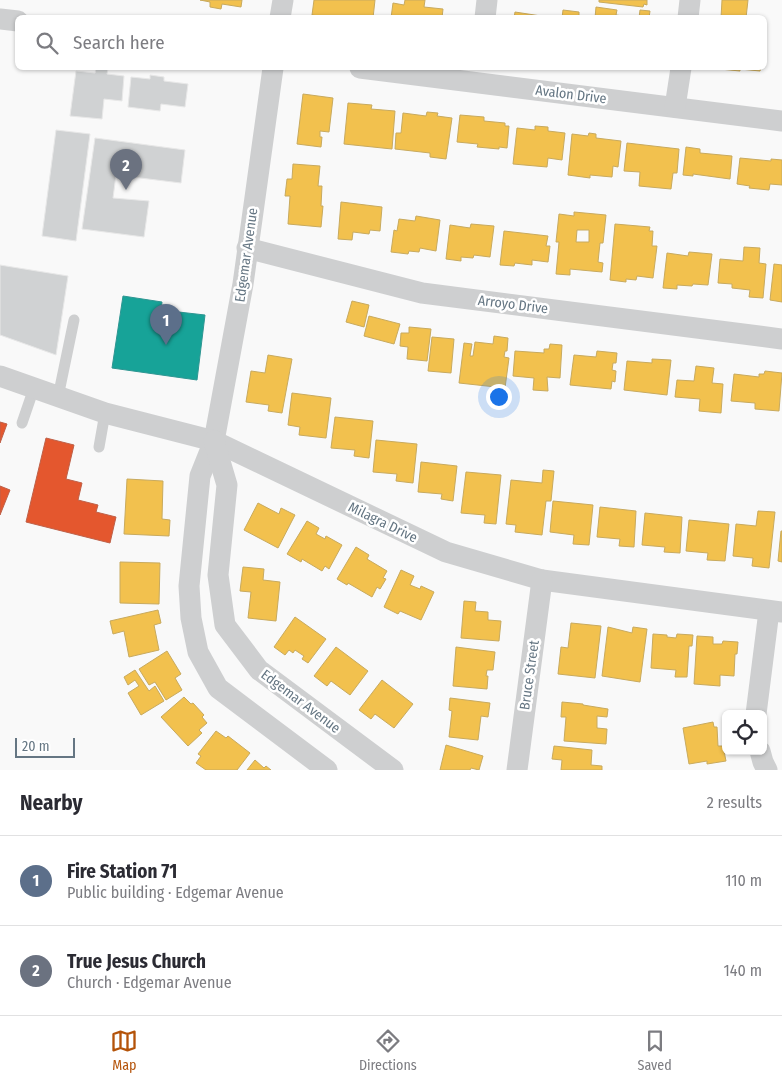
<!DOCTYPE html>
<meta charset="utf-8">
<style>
:root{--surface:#fff;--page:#f2f2f3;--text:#2b2b33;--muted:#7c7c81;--line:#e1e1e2;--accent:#b45309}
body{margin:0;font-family:"Fira Sans Condensed",sans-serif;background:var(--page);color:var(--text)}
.controls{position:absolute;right:15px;bottom:15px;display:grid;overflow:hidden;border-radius:8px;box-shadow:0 1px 4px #0004}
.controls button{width:45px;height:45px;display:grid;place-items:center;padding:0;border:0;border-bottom:1px solid var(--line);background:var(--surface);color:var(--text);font:25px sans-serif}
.scale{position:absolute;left:15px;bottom:12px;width:60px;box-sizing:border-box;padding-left:5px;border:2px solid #657683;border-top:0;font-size:14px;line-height:18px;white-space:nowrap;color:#657683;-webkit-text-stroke:4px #fff;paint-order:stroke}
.you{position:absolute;left:498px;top:396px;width:18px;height:18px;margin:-12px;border:4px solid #fff;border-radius:50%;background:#1a73e8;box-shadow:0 0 0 8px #1a73e833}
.badge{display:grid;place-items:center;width:32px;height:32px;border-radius:50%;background:var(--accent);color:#fff;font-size:16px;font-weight:700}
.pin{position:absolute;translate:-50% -41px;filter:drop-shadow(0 1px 2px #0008)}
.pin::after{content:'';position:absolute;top:26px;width:18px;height:15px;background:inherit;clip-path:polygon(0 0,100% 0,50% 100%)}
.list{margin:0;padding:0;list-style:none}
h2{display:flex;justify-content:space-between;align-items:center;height:65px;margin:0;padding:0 20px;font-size:21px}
h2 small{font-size:16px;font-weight:400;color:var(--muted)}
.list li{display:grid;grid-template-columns:32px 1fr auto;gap:15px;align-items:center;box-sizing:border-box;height:90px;padding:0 20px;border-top:1px solid var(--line)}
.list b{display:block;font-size:19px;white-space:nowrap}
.list p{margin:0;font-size:16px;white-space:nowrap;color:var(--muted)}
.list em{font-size:16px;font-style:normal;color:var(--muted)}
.icon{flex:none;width:28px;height:28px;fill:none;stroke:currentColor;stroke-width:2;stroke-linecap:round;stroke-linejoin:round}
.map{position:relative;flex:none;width:782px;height:770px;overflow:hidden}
.search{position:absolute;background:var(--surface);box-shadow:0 1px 4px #0004;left:15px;right:15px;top:15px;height:55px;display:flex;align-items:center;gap:12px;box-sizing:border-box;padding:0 18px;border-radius:8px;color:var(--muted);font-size:19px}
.sheet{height:245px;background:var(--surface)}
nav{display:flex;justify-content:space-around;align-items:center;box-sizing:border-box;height:70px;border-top:1px solid var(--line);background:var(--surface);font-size:14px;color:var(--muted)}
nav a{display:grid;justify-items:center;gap:2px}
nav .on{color:var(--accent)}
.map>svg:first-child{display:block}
.homes{fill:#f2c14e;stroke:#c8aa5e;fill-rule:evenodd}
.shops{fill:#e4572e;stroke:#be6048}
.public{fill:#17a398;stroke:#2e9692}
.building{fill:#d0d2d3;stroke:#e8e8e8}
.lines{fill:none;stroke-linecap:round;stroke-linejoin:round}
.service{stroke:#cecfd0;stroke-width:11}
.minor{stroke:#cecfd0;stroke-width:21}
.labels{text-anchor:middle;stroke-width:5;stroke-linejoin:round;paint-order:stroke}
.street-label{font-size:14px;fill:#657683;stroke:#fff}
</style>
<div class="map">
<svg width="782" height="770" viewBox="0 0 782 770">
<rect width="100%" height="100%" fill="#f9f9f9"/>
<g class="homes">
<polygon points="200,0 242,0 241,7 222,4 221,9 210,7 210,2"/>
<polygon points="314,0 375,0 373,18 330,18 312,15"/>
<polygon points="405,0 425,0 424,7 443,9 442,18 391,18 393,3 404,5"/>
<polygon points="599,0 647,0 647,5 644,4 643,7 599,2"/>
<polygon points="722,0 748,0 746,18 721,18"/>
<polygon points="596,7 617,10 616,15 636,18 595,18"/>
<polygon points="563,10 579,12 579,18 562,18"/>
<polygon points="640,10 650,11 649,18 639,18"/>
<polygon points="515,12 554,18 514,18"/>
<polygon points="710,68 761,68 760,71 740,69 740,71"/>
<polygon points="303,94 333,98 329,132 320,131 320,137 322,137 321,147 297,144"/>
<polygon points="348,103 372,105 371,109 395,111 392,149 344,144"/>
<polygon points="427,112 438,113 437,116 452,118 446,159 430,157 430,153 395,149 396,133 401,133 403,113 426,116"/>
<polygon points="460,115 484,117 484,121 505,123 505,126 509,126 507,148 499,147 499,149 477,147 478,144 457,142"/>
<polygon points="535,126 548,127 548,131 565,133 562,160 548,158 547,167 513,164 517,128 535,130"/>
<polygon points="589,133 596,134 596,138 621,141 618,167 613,166 612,177 590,175 590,178 568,175 572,134 588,136"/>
<polygon points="627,143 679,149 677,173 673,173 671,189 639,186 640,172 624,171"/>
<polygon points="686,147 700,149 700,153 732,156 730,179 693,174 693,176 683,175"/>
<polygon points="740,158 771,161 771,159 782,160 782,185 770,184 769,190 749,188 750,186 737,184"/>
<polygon points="293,164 320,166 318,186 322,186 321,206 323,206 321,227 288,224 290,196 285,196 287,179 292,179"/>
<polygon points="341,202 382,207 380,231 370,230 369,234 353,232 352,240 338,239"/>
<path d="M574 212 606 215 603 243H600L598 262 603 263 602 272 570 269V275L556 274 559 242H556L559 214 574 216ZM577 230H589V242H576Z"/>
<polygon points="416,216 440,220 436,251 420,248 419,252 409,251 408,254 391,252 394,230 397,231 399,219 415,221"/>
<polygon points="471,224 494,226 490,257 474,255 473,258 461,257 461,261 446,259 450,225 470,228"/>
<polygon points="615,224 650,227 649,231 653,231 652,246 657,246 653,278 637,276 636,280 626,279 626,282 610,280"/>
<polygon points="504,231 548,236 546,246 550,246 548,262 532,260 532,265 515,263 514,266 500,265"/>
<polygon points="744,247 760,248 759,263 766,264 763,298 749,297 750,290 732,288 732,284 718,283 720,259 743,261"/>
<polygon points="689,252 712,254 708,285 693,284 692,286 677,285 677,289 663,288 667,253 688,256"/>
<polygon points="774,264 782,265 782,302 770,300"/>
<polygon points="352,301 369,305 364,327 346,322"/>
<polygon points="369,316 400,324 394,344 364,336"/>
<polygon points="409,327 431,329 427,361 407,359 408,347 400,346 401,333 409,333"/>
<polygon points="494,336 508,338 507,351 505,351 504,357 509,358 505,388 459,383 464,343 472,344 470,356 473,356 475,342 493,344"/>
<polygon points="432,337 454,339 451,373 428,371"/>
<polygon points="550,344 562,345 560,378 547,377 548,391 533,390 534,378 513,376 515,351 544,353 544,349 549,349"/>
<polygon points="597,351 617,353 616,363 613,363 612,370 616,371 615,382 612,381 611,389 570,385 574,355 596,357"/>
<polygon points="268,355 292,359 282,413 268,411 269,405 246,402 251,371 265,373"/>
<polygon points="652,359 671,360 667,395 624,390 627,361 652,363"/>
<polygon points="696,366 714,368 712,383 723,384 721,413 699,411 700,399 675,397 677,380 694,381"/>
<polygon points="765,371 782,373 779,411 755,409 755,403 731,401 734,374 759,377 759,374 764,374"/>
<polygon points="292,393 331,398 326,438 299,435 300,427 288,425"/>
<polygon points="335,417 373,421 369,458 354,456 355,450 331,448"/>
<polygon points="376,440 417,444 413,483 396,481 397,474 373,472"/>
<polygon points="421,462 457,466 453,501 441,499 442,494 418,492"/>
<polygon points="543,470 554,471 551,501 546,501 542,535 515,532 516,525 506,524 511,480 542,483"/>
<polygon points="466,472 501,475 496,524 484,523 485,515 461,513"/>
<polygon points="127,479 163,481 162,519 170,520 169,536 124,534"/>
<polygon points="553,501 593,505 589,545 573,544 574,535 550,532"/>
<polygon points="258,503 279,514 281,508 295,515 278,548 244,530"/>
<polygon points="600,507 636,511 634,547 619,546 620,539 597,537"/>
<polygon points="758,511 775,512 769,568 752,566 753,558 733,556 736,524 756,526"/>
<polygon points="645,513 682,517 680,553 664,552 665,547 642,545"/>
<polygon points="689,520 729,524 725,561 707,560 708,553 686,551"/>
<polygon points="307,521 319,528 316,534 325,539 326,536 342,545 329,569 325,566 322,571 302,559 301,562 287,554"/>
<polygon points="781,531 782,531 782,562 778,561"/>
<polygon points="356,547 369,555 367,559 387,571 383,578 386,579 380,589 377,587 372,597 348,583 347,585 337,579"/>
<polygon points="120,562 160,563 159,604 120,603"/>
<polygon points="243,567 264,569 263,580 280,582 276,621 248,618 251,592 240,591"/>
<polygon points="401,570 414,576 410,585 420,589 421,586 434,592 421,620 400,611 398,614 384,607"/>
<polygon points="464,601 476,602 475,611 488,612 488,620 501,621 499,641 461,638"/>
<polygon points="158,610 161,623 154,625 159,650 129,657 124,631 113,634 110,621"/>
<polygon points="295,617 326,639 308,663 302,659 304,656 295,650 293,653 289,650 285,655 274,647"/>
<polygon points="571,623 601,626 595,678 558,674 561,647 568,648"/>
<polygon points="608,627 632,633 633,627 647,629 640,682 602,676"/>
<polygon points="653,634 667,635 667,637 676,638 677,634 693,635 692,646 689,646 687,677 675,677 676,670 651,668"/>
<polygon points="697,636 713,637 713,644 722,644 723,641 738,642 737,654 735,654 734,676 720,675 720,686 694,684"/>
<polygon points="336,647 368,671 350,695 331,681 327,686 314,676"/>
<polygon points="456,647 495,652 493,670 487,670 486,676 488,676 487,689 453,686"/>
<polygon points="167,651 181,674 175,678 182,690 166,700 155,682 149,685 139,669"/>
<polygon points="135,670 149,691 155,686 164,701 141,715 128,693 139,686 135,680 128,685 124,677"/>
<polygon points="382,680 413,704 394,728 375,714 371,719 359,710"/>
<polygon points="184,697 191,704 193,703 204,715 202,717 207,723 199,730 202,733 188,746 161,717"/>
<polygon points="450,698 490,703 488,717 481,716 478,740 449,737 452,711 449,710"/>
<polygon points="562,702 583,704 583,705 608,709 607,717 597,716 597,728 607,729 606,744 564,741 566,717 561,717"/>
<polygon points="713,722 714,727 717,727 718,746 723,746 726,761 707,764 707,761 689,764 683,728"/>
<polygon points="216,731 226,738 228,736 250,753 237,770 206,770 196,763 201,756 198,754"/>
<polygon points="446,745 483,756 479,770 471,768 470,770 440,770"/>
<polygon points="554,746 592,750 591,765 602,766 602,770 561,770 562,760 552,759"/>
<polygon points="255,760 264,768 266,766 271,770 247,770"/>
</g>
<g class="shops">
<polygon points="0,422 7,424 0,443"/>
<polygon points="46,438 74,445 66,479 82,483 78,500 98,505 96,512 116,517 110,543 26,522"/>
<polygon points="0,486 10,490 0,515"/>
</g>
<polygon class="public" points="123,296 162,302 161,310 205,315 197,380 112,368"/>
<g class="building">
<polygon points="96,68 108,69 107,74 124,76 122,101 104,99 102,119 70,116 76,71 95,73"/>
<polygon points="150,75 164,77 164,81 188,84 185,107 161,104 160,111 128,107 131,77 150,79"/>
<polygon points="56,130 90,134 76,241 42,236"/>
<polygon points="95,138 185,150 181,183 116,175 113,198 149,201 144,237 82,229"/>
<polygon points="0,265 68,276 56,355 0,335"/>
</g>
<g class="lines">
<g class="service">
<polyline points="58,397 74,320"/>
<polyline points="22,423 34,388"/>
<polyline points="99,447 105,413"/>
</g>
<g class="minor">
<polyline points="280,18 283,0"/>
<polyline points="485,18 487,0"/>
<polyline points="688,18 690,0"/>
<polyline points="0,19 18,21"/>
<polyline points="273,68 243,284 214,441 200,476 189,586 191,618 198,652 218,688 327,770"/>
<polyline points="360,68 782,121"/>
<polyline points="675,107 681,68"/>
<polyline points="247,248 422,293 782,339"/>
<polyline points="0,376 105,413 214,441 446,552 542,580 782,612"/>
<polyline points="214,441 227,485 218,575 225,625 259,670 393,770"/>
<polyline points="756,714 769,611"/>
<polyline points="760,751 763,762 767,770"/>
<polyline points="517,770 542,580"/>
</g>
</g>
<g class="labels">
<g class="street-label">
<text transform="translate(571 94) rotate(7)" y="5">Avalon Drive</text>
<text transform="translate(246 255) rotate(-82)" y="5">Edgemar Avenue</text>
<text transform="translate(513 304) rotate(7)" y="5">Arroyo Drive</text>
<text transform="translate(383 522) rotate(26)" y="5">Milagra Drive</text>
<text transform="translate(529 675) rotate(-82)" y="5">Bruce Street</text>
<text transform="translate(301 701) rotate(37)" y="5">Edgemar Avenue</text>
</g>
</g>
</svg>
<div class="controls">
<button><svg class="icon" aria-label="locate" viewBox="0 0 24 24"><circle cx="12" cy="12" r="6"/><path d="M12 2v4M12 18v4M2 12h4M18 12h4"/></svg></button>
</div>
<div class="scale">20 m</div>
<div class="you"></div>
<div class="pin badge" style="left:166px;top:345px;background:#5c6f8a">1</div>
<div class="pin badge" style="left:126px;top:190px;background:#6b7280">2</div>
<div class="search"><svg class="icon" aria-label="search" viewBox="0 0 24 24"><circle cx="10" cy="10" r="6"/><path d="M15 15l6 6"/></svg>Search here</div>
</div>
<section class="sheet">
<h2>Nearby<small>2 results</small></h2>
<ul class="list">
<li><span class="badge" style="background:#5c6f8a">1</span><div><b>Fire Station 71</b><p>Public building · Edgemar Avenue</p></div><em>110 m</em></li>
<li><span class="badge" style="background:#6b7280">2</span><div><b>True Jesus Church</b><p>Church · Edgemar Avenue</p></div><em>140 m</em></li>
</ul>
</section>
<nav>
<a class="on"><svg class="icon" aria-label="map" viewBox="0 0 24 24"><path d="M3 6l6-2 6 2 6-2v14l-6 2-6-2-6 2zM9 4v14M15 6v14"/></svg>Map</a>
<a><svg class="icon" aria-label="directions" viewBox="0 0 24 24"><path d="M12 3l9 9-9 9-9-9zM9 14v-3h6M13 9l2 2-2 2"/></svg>Directions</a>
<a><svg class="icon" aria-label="saved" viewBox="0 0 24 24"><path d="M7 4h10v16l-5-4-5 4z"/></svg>Saved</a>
</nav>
